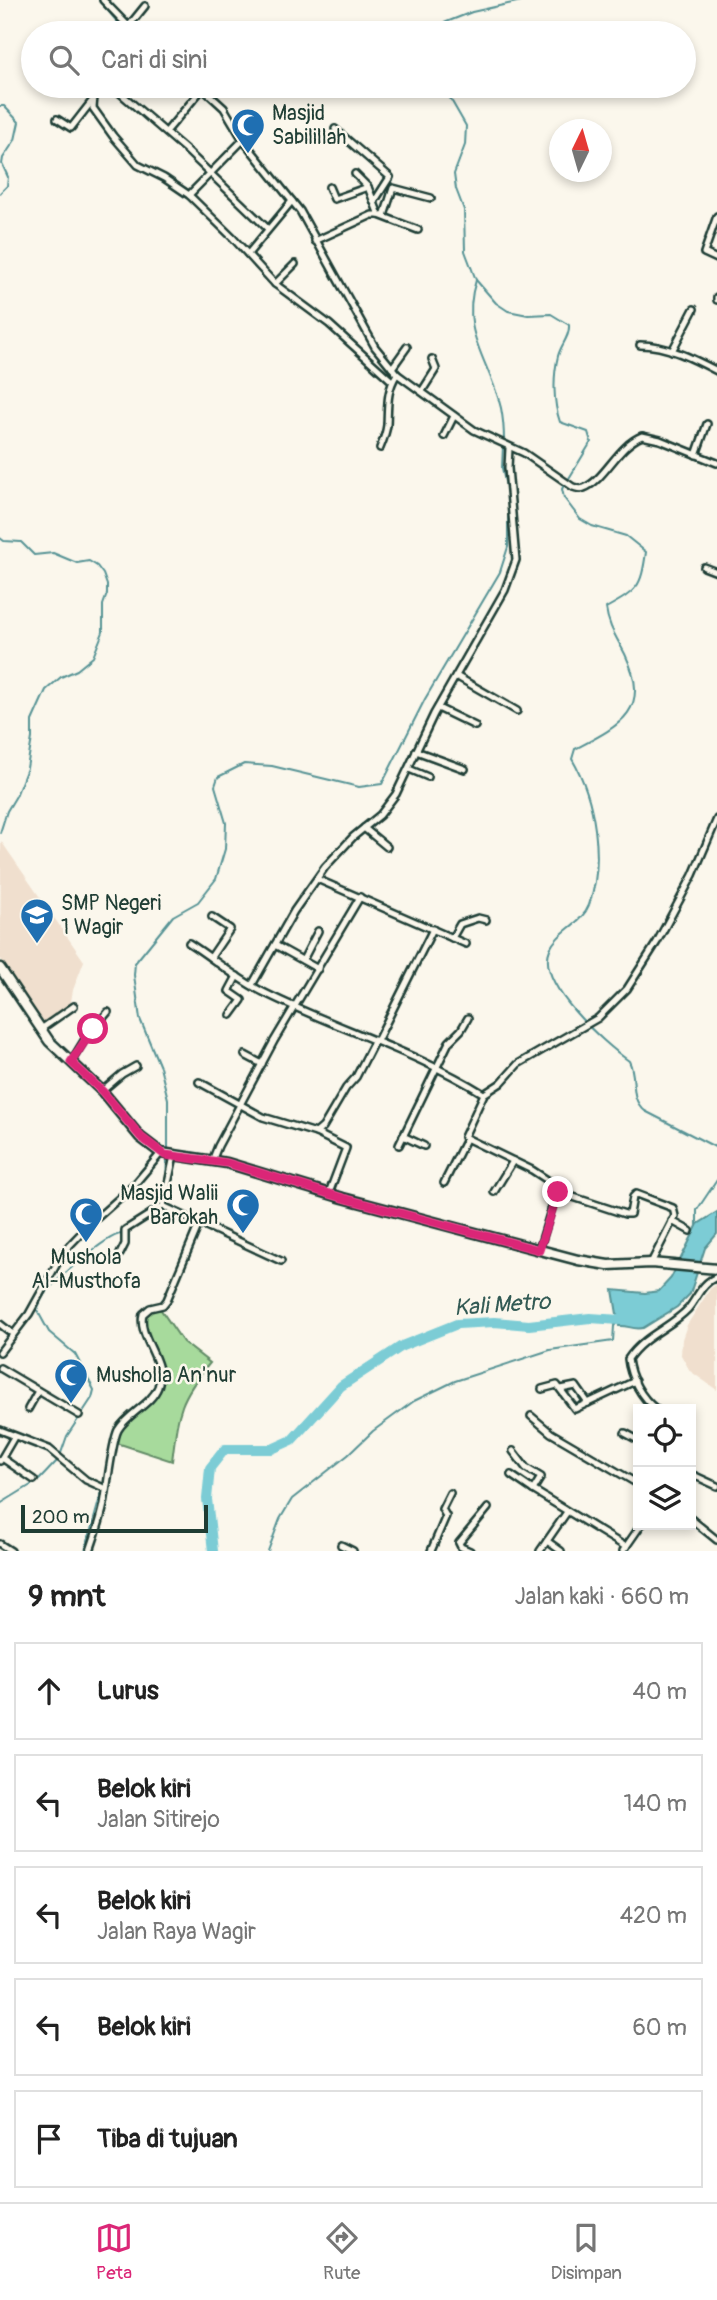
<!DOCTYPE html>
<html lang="id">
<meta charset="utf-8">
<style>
:root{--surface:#fff;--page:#f6f6f6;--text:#222;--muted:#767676;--line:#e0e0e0;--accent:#db2777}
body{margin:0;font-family:Pangolin,sans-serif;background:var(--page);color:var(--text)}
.controls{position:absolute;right:21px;bottom:21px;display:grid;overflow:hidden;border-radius:0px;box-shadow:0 4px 10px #0003}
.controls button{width:63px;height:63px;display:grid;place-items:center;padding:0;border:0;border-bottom:2px solid var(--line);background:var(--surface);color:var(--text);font:35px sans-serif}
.compass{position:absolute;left:549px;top:119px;width:63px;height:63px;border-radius:50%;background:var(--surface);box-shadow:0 4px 10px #0003;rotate:5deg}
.scale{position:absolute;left:21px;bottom:18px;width:187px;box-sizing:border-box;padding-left:7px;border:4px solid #1f3d34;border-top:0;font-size:19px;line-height:24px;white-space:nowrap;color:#1f3d34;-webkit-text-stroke:5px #fbf7ec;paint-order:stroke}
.stop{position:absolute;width:21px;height:21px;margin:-16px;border:5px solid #db2777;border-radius:50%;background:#fff}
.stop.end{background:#db2777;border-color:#fff;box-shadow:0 2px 7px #0008}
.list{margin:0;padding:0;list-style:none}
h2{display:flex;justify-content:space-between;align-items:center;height:91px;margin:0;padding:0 28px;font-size:30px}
h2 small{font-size:23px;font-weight:400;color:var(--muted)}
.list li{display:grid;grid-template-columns:46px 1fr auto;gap:21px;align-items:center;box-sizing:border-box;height:98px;margin:0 14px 14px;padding:0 14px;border:2px solid var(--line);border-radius:0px}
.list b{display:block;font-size:26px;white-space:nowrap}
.list p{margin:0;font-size:23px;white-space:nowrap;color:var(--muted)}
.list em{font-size:23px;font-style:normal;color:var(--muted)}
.icon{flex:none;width:38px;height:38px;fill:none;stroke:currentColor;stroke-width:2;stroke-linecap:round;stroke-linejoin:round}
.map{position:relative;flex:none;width:717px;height:1551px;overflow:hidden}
.search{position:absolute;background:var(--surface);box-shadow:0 4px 10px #0003;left:21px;right:21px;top:21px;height:77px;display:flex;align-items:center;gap:18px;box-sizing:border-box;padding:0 24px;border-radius:38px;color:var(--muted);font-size:26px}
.sheet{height:651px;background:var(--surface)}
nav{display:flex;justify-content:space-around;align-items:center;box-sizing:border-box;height:98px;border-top:2px solid var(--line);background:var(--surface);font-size:19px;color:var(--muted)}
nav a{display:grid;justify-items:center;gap:4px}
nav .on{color:var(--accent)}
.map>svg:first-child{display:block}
.built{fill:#f0dfce}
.green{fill:#a7da9c;stroke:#638c68;stroke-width:2}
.water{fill:#7cccd5;stroke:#579395;stroke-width:2}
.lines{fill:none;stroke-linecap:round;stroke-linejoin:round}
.stream{stroke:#579395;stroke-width:2}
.river{stroke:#7cccd5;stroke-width:10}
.minor-casing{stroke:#1f3d34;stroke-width:10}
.secondary-casing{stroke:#1f3d34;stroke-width:13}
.minor{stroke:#fbf7ec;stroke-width:5}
.secondary{stroke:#fbf7ec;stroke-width:8}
.route{stroke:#db2777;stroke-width:9}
.labels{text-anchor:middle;stroke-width:5;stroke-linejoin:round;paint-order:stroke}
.poi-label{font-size:21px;fill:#1f3d34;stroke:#fbf7ec;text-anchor:start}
.water-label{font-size:23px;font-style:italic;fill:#325a54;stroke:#fbf7ec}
</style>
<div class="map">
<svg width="717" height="1551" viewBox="0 0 717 1551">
<rect width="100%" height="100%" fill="#fbf7ec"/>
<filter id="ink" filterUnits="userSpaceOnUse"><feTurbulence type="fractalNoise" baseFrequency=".0143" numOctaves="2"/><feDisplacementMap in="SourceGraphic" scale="14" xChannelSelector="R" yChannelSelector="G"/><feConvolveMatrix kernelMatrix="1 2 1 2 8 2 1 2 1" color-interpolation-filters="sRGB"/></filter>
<g filter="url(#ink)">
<g class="built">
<polygon points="1,841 84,961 73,990 70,1007 43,1025 0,959"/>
<polygon points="717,1284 717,1390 690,1371 681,1355 682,1339 687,1325 710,1289"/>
</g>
<path class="green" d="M157 1309 161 1310 183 1342 210 1363C178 1400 178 1414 172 1461L117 1443C120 1420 146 1401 160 1385L143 1317 149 1311Z"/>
<path class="water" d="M717 1212V1234L705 1248 690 1294 677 1307 643 1328C633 1330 627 1325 619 1326L613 1290 645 1293 659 1291 671 1278 698 1224Z"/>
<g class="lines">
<g class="stream">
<polyline points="99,0 119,24"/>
<polyline points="437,33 444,23 472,12 526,0"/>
<path d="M443 86 466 126 465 145 454 174 456 189 464 210 465 251 476 280 496 303 508 311 528 315 551 314 569 325C570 337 561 344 558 356 553 376 553 402 560 422L588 432 591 442 568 480"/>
<polyline points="0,106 4,106 19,122 15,140 3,158 2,164 8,177 7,186 0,193"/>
<path d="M476 280C459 333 490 361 501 408 503 418 504 430 504 441"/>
<polyline points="503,446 502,468 508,496"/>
<path d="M564 485 562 489 564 498 580 519 592 526 626 536 646 552C641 588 638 590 606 608 608 626 617 638 625 654 652 710 621 725 575 749L572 759C595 798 605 861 589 905 582 924 558 931 550 949 535 983 604 1043 629 1061 638 1079 628 1097 645 1111L717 1148"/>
<polyline points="0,538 4,541 21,542 34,555 53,553 77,563 89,561 97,566 103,574 107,585 107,594 103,605 103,632 93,657 77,670 61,677 46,690 32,721 32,738 27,768 16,796 7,811 0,833"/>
<polyline points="168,1150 168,1099 160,1067 140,1019 134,975 135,963 173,916 198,902 216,879 225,849 226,823 215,786 218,777 244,764 272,766 359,787 382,784 425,699 500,572 508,547 508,502"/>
<polyline points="166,1182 167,1156"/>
<polyline points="153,1209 162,1198"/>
<polyline points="697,1225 697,1210 717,1180"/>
<polyline points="110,1265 118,1253"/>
<path d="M60 1456 67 1436 92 1398 94 1390 75 1354 49 1332 37 1310C39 1305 41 1300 44 1295 53 1282 107 1235 121 1234L122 1230"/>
<polyline points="0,1504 39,1480 57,1461"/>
<polyline points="85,1551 101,1494"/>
<polyline points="268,1551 280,1519 292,1499 348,1455 373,1431 414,1401 455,1381 550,1350 613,1341 614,1326 619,1320"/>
</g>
<polyline class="river" points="213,1551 207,1499 210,1468 225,1449 272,1449 292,1440 341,1386 402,1346 457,1324 494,1322 529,1325 590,1318 620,1320 630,1316"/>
<g class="minor-casing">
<g id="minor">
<polyline points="103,0 135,33"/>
<polyline points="128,27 145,6"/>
<polyline points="95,86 93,108 113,136 138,165 164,178 189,195 233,238 275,284 329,324 392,381"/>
<polyline points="112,86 186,150 268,229"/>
<path d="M200 86 224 108 243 140 300 211 375 347 397 374 474 430 524 453 573 487C577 488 580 490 584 488 605 480 617 446 642 436L660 440 717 463"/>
<polyline points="57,119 71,128 92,101"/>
<polyline points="335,129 390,177 374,202"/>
<polyline points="166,132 203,88"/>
<polyline points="355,174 368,187"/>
<polyline points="329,187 334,199 368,187 379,215"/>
<polyline points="189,195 243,140"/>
<polyline points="384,216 393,188 431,198"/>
<polyline points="717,216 704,253 717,259"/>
<polyline points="315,241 372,215 379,215 418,230"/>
<polyline points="248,254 292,201"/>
<polyline points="275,284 295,264"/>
<polyline points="717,297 717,300"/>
<path d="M640 345C667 345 694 359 717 371"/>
<polyline points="672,351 694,309"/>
<polyline points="392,368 407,347"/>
<polyline points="422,391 436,369 432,359"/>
<polyline points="444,436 454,416"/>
<path d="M380 448C383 441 386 433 387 425 388 407 386 391 397 374"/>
<polyline points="696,455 707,424"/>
<polyline points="704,567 717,572"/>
<polyline points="456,676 517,711"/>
<polyline points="438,708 475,726"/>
<polyline points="416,751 465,769"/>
<polyline points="409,769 428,777"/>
<polyline points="364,828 387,847"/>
<polyline points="317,879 466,944"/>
<polyline points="452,938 460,924 478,918 486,920"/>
<path d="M189 943C214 959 238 980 265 993 337 1029 415 1051 484 1094L464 1137 532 1170 558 1187 539 1250"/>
<polyline points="275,945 318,969"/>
<polyline points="211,957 230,929 212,917"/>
<polyline points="303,960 318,931"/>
<polyline points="252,985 294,911 325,867 353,837 380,815 396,794 434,714 505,590 516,560 508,468 509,448"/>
<polyline points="231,1015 242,1000 229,991 237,976"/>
<polyline points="41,1029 74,1006"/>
<polyline points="377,1041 433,929"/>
<polyline points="245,1055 262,1064"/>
<polyline points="71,1062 85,1039 108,1012"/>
<polyline points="199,1082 263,1117 316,1133 323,1127 346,1088 356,1077 375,1040"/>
<polyline points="102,1091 122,1074 136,1066"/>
<polyline points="484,1094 501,1083 518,1064 598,1018 627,989 657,942 693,875 717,819"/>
<polyline points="316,1133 346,1148 329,1193"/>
<polyline points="403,1136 424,1146"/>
<polyline points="399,1145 449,1042 461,1030 468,1018"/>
<polyline points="212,1161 218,1146 274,1041 360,897"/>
<polyline points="444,1183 466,1139"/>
<polyline points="494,1192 513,1161"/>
<polyline points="558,1192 625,1214 630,1214 633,1197 636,1194 673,1208 675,1216 651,1263"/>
<polyline points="163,1206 281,1261"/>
<polyline points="672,1221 690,1231"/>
<polyline points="120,1254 125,1244 125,1230 163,1206 174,1156"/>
<polyline points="0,1324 13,1334"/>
<polyline points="0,1352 29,1314 64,1251 89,1225 134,1185 161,1153"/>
<polyline points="0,1368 79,1415"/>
<polyline points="542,1389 557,1385 575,1409 635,1381"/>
<polyline points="561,1389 576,1386 588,1403"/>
<polyline points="28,1409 38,1391"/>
<path d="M656 1409C641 1398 630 1377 628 1359 643 1336 670 1328 688 1309 698 1297 701 1283 717 1277"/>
<polyline points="531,1416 551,1433 638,1484"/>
<polyline points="0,1430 49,1449 86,1480 106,1489"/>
<polyline points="625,1433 638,1440"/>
<polyline points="513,1451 526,1468 541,1477 533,1490 626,1547"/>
<polyline points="2,1458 34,1480"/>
<polyline points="0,1461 14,1437"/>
<polyline points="691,1474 717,1486"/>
<polyline points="511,1475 533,1490"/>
<polyline points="691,1519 717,1540"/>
<polyline points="547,1541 561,1551"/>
<polyline points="0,1544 11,1551"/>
<polyline points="341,1545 353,1551"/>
<path d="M90 1551C95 1536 101 1520 104 1504 107 1489 112 1441 118 1430 128 1413 151 1405 158 1387 167 1361 137 1338 143 1314L150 1308 163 1305 167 1300 199 1224"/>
<polyline points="431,1551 446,1516 442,1509 450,1493"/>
<polyline points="470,1551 461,1547 459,1543 488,1508"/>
<polyline points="540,1551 567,1512"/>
<polyline points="623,1551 641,1525"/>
</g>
</g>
<g class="secondary-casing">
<polyline id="secondary" points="0,968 49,1041 102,1091 140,1137 161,1153 227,1163 343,1198 578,1260 608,1265 651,1263 717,1269"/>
</g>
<use href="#minor" class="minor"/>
<use href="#secondary" class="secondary"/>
</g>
</g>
<g class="lines" filter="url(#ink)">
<polyline class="route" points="93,1029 71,1062 102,1091 141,1137 165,1155 227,1163 343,1198 539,1250 558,1192"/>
</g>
<defs>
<g id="mosque-pin" transform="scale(1.75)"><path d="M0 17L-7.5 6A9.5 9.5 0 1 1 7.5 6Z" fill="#1f6fb2" stroke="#fbf7ec"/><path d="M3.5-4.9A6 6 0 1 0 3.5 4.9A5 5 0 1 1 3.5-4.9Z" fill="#fff"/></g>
<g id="school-pin" transform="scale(1.75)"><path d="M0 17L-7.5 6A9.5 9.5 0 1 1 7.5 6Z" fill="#1f6fb2" stroke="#fbf7ec"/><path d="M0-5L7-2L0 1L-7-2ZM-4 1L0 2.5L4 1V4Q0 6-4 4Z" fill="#fff"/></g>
</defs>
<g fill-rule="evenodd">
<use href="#mosque-pin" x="248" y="125"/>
<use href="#school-pin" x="37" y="915"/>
<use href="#mosque-pin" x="243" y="1205"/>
<use href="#mosque-pin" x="86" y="1214"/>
<use href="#mosque-pin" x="71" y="1375"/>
</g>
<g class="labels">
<g class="poi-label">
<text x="272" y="120">Masjid<tspan x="272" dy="24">Sabilillah</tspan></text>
<text x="61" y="910">SMP Negeri<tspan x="61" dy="24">1 Wagir</tspan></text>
<text x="218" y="1200" text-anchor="end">Masjid Walii<tspan x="218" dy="24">Barokah</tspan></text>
<text x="86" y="1264" text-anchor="middle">Mushola<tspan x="86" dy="24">Al-Musthofa</tspan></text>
<text x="96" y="1382">Musholla An'nur</text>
</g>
<g class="water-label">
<text transform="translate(502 1304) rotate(-4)" y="8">Kali Metro</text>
</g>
</g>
</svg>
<div class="controls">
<button><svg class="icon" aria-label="locate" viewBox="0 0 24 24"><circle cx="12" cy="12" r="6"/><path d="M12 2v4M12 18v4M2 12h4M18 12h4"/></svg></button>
<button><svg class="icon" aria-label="layers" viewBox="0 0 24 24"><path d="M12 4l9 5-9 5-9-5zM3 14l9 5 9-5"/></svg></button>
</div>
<svg class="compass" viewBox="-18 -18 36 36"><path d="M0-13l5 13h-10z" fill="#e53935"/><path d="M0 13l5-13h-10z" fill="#767676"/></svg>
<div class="scale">200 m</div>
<div class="stop" style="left:93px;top:1029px"></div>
<div class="stop end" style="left:558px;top:1192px"></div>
<div class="search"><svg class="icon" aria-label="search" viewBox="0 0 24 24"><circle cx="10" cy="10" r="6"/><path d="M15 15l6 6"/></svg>Cari di sini</div>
</div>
<section class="sheet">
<h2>9 mnt<small>Jalan kaki · 660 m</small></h2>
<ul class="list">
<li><svg class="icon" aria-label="ahead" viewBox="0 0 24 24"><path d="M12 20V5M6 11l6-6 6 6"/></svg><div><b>Lurus</b></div><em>40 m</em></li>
<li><svg class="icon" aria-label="left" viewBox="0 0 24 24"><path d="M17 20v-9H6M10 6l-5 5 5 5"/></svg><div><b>Belok kiri</b><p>Jalan Sitirejo</p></div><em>140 m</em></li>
<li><svg class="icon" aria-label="left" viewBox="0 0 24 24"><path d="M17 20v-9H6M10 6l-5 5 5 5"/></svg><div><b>Belok kiri</b><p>Jalan Raya Wagir</p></div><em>420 m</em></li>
<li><svg class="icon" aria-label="left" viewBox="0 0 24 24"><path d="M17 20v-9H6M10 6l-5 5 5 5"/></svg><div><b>Belok kiri</b></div><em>60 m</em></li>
<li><svg class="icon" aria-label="arrive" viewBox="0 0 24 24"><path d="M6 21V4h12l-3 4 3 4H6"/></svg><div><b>Tiba di tujuan</b></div></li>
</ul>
</section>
<nav>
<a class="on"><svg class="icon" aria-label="map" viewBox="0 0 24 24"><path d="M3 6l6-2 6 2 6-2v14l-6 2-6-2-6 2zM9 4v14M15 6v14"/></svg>Peta</a>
<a><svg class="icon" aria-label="directions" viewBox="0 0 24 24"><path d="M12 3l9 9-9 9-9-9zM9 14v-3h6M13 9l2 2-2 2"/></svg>Rute</a>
<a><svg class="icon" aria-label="saved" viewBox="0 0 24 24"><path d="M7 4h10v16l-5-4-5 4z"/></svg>Disimpan</a>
</nav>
